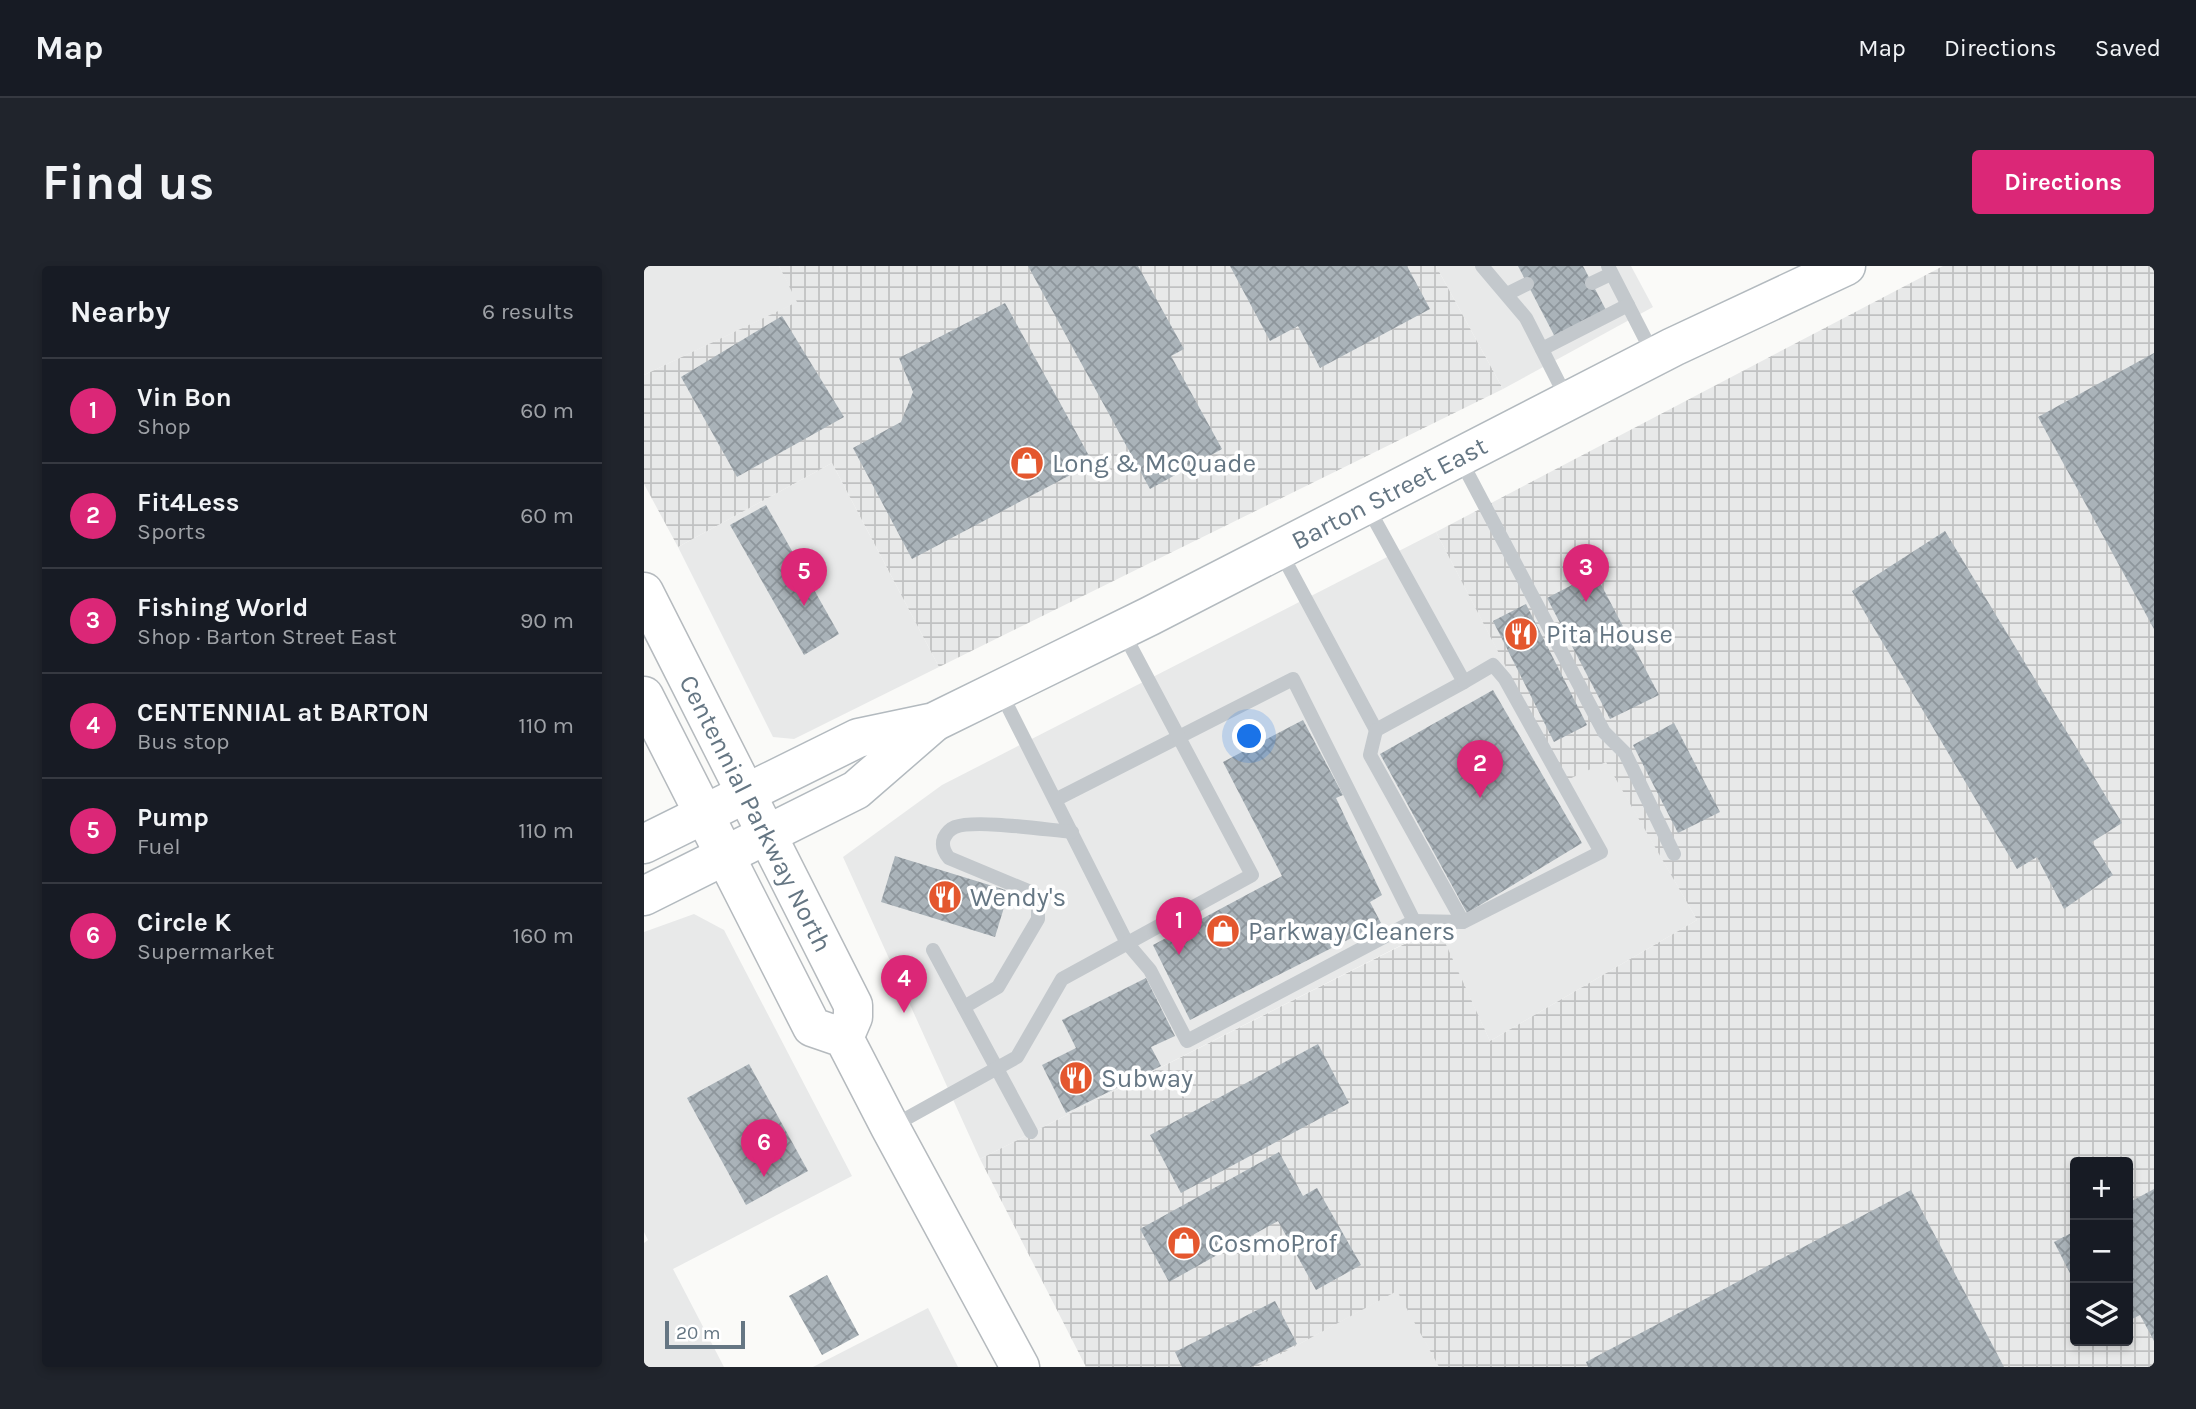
<!DOCTYPE html>
<meta charset="utf-8">
<style>
:root{--surface:#171b24;--page:#20242c;--text:#f1f3f6;--muted:#9ea1a6;--line:#363941;--accent:#db2777}
body{margin:0;font-family:Karla,sans-serif;background:var(--page);color:var(--text)}
.controls{position:absolute;right:21px;bottom:21px;display:grid;overflow:hidden;border-radius:7px;box-shadow:0 4px 10px #0003}
.controls button{width:63px;height:63px;display:grid;place-items:center;padding:0;border:0;border-bottom:2px solid var(--line);background:var(--surface);color:var(--text);font:35px sans-serif}
.scale{position:absolute;left:21px;bottom:18px;width:80px;box-sizing:border-box;padding-left:7px;border:4px solid #657683;border-top:0;font-size:19px;line-height:24px;white-space:nowrap;color:#657683;-webkit-text-stroke:5px #fff;paint-order:stroke}
.you{position:absolute;left:606px;top:471px;width:24px;height:24px;margin:-18px;border:5px solid #fff;border-radius:50%;background:#1a73e8;box-shadow:0 0 0 10px #1a73e833}
.badge{display:grid;place-items:center;width:46px;height:46px;border-radius:50%;background:var(--accent);color:#fff;font-size:23px;font-weight:700}
.pin{position:absolute;translate:-50% -58px;filter:drop-shadow(0 2px 4px #0008)}
.pin::after{content:'';position:absolute;top:37px;width:24px;height:21px;background:inherit;clip-path:polygon(0 0,100% 0,50% 100%)}
.list{margin:0;padding:0;list-style:none}
h2{display:flex;justify-content:space-between;align-items:center;height:91px;margin:0;padding:0 28px;font-size:30px}
h2 small{font-size:23px;font-weight:400;color:var(--muted)}
.list li{display:grid;grid-template-columns:46px 1fr auto;gap:21px;align-items:center;box-sizing:border-box;height:105px;padding:0 28px;border-top:2px solid var(--line)}
.list b{display:block;font-size:26px;white-space:nowrap}
.list p{margin:0;font-size:23px;white-space:nowrap;color:var(--muted)}
.list em{font-size:23px;font-style:normal;color:var(--muted)}
.icon{flex:none;width:38px;height:38px;fill:none;stroke:currentColor;stroke-width:2;stroke-linecap:round;stroke-linejoin:round}
.map{position:relative;flex:none;width:1510px;height:1101px;overflow:hidden;border-radius:7px}
header{display:flex;align-items:center;gap:42px;box-sizing:border-box;height:98px;padding:0 35px;background:var(--surface);border-bottom:2px solid var(--line)}
header strong{font-size:33px}
nav{display:flex;gap:38px;margin-inline-start:auto;font-size:24px}
.intro{display:flex;align-items:center;justify-content:space-between;box-sizing:border-box;height:168px;padding:0 42px}
h1{margin:0;font-size:49px}
.button{padding:18px 32px;border-radius:7px;background:var(--accent);color:#fff;font-size:24px;font-weight:700}
main{display:flex;gap:42px;padding:0 42px}
aside{flex:1;background:var(--surface);border-radius:7px;box-shadow:0 4px 10px #0003}
.map>svg:first-child{display:block}
.built{fill:#e8e9e9}
.industrial{fill:url(#industrial-grid);fill-rule:evenodd}
.building{fill:url(#building-cross-hatch)}
.lines{fill:none;stroke-linecap:round;stroke-linejoin:round}
.secondary-casing{stroke:#b3babf;stroke-width:41}
.primary-casing{stroke:#b5babe;stroke-width:41}
.lane{stroke:#c3c8cc;stroke-width:14}
.secondary{stroke:#fff;stroke-width:38}
.primary{stroke:#fff;stroke-width:38}
.labels{text-anchor:middle;stroke-width:7;stroke-linejoin:round;paint-order:stroke}
.poi-label{font-size:26px;fill:#657683;stroke:#fff;text-anchor:start}
.street-label{font-size:26px;fill:#657683;stroke:#fff}
</style>
<header>
<strong>Map</strong>
<nav><a>Map</a><a>Directions</a><a>Saved</a></nav>
</header>
<div class="intro"><h1>Find us</h1><a class="button">Directions</a></div>
<main>
<aside>
<h2>Nearby<small>6 results</small></h2>
<ul class="list">
<li><span class="badge">1</span><div><b>Vin Bon</b><p>Shop</p></div><em>60 m</em></li>
<li><span class="badge">2</span><div><b>Fit4Less</b><p>Sports</p></div><em>60 m</em></li>
<li><span class="badge">3</span><div><b>Fishing World</b><p>Shop · Barton Street East</p></div><em>90 m</em></li>
<li><span class="badge">4</span><div><b>CENTENNIAL at BARTON</b><p>Bus stop</p></div><em>110 m</em></li>
<li><span class="badge">5</span><div><b>Pump</b><p>Fuel</p></div><em>110 m</em></li>
<li><span class="badge">6</span><div><b>Circle K</b><p>Supermarket</p></div><em>160 m</em></li>
</ul>
</aside>
<div class="map">
<svg width="1510" height="1101" viewBox="0 0 1510 1101">
<defs>
<pattern id="industrial-grid" width="8" height="8" patternUnits="userSpaceOnUse" patternTransform="scale(1.75)"><rect width="8" height="8" fill="#e8e9e9"/><path d="M0 4h8M4 0v8" fill="none" stroke="#c0c1c2"/></pattern>
<pattern id="building-cross-hatch" width="8" height="8" patternUnits="userSpaceOnUse" patternTransform="scale(1.75)"><rect width="8" height="8" fill="#aab3b9"/><path d="M0 0l8 8M0 8l8-8" fill="none" stroke="#8e969c"/></pattern>
</defs>
<rect width="100%" height="100%" fill="#fafaf8"/>
<g class="built">
<polygon points="0,0 135,0 154,36 0,109"/>
<polygon points="792,0 987,0 1009,41 859,123"/>
<polygon points="188,197 295,401 150,473 129,471 34,281"/>
<polygon points="792,266 921,514 962,495 1053,654 846,775 793,661 336,893 199,591 298,519"/>
<polygon points="50,648 80,664 208,910 29,1003 80,1101 0,1101 0,977 4,974 0,966 0,666"/>
<polygon points="754,1024 795,1101 613,1101"/>
<polygon points="284,1042 314,1101 169,1101"/>
</g>
<g class="industrial">
<polygon points="135,0 792,0 859,123 295,401 188,197 34,281 0,218 0,109 153,36"/>
<path d="M1299 0H1510V1101H795L753 1025 613 1101H442L336 893 794 661 846 775 1053 654 962 496 921 515 792 266ZM1431 896H1484V1075H1431Z"/>
</g>
<g class="building">
<polygon points="384,0 494,0 540,83 527,90 578,183 506,223"/>
<polygon points="586,0 763,0 786,43 676,102 654,60 626,75"/>
<polygon points="874,0 939,0 962,44 911,71"/>
<polygon points="361,37 449,197 268,293 209,182 257,156 269,126 255,92"/>
<polygon points="138,50 200,151 93,211 37,111"/>
<polygon points="1510,87 1510,363 1394,151"/>
<polygon points="122,239 195,368 160,389 86,259"/>
<polygon points="1301,265 1478,557 1448,576 1469,609 1420,643 1393,591 1373,603 1208,325"/>
<polygon points="951,307 1015,429 966,453 903,332"/>
<polygon points="882,338 943,459 910,476 849,355"/>
<polygon points="849,424 938,577 823,647 736,488"/>
<polygon points="659,454 699,529 692,532 738,629 726,636 737,657 546,754 509,679 638,610 579,496"/>
<polygon points="1030,457 1076,546 1034,567 989,479"/>
<polygon points="251,590 365,625 351,671 237,636"/>
<polygon points="502,712 531,770 507,781 517,800 422,847 398,799 432,782 418,754"/>
<polygon points="674,778 705,837 537,927 506,869"/>
<polygon points="105,798 164,905 102,939 43,832"/>
<polygon points="635,886 659,930 673,922 717,999 672,1024 634,955 525,1016 496,963"/>
<polygon points="1510,923 1510,1075 1496,1049 1484,1055 1484,937"/>
<polygon points="1267,924 1360,1101 944,1101 942,1096"/>
<polygon points="1431,965 1431,1017 1410,976"/>
<polygon points="183,1009 215,1069 178,1089 145,1030"/>
<polygon points="631,1035 653,1078 607,1101 538,1101 531,1086"/>
</g>
<g class="lines">
<g class="secondary-casing">
<g id="secondary">
<path id="s1" d="M0 578 214 472 290 456 506 350 1029 81 1202 0"/>
<polyline points="0,630 212,524 288,458"/>
</g>
</g>
<g class="primary-casing">
<g id="primary">
<path id="s2" d="M0 326 209 739V751L200 772"/>
<polyline points="0,430 168,761 200,772 246,861 376,1101"/>
</g>
</g>
<g class="lane">
<polyline points="838,0 882,52 923,133"/>
<polyline points="964,0 1010,90"/>
<polyline points="948,17 967,8"/>
<polyline points="863,28 883,18"/>
<polyline points="898,83 984,39"/>
<polyline points="815,191 960,466 981,487 1030,588"/>
<polyline points="636,285 732,464 820,416 723,240"/>
<polyline points="356,425 483,677 506,704 543,775 770,655 649,413 411,534"/>
<polyline points="732,464 726,489 819,656"/>
<polyline points="770,655 819,656 957,586 861,413 849,399 820,416"/>
<polyline points="289,684 387,866"/>
<path d="M320 741 354 721 394 653V634L389 627 305 592C300 586 297 580 300 572 303 566 306 563 311 561 332 553 403 564 428 566"/>
<polyline points="247,861 373,791 418,713 608,609 479,366"/>
</g>
<use href="#secondary" class="secondary"/>
<use href="#primary" class="primary"/>
</g>
<defs>
<g id="shop-disc" transform="scale(1.75)"><circle r="9.5" fill="#e4572e" stroke="#fff"/><path d="M-5-2.5h2.3a2.7 3.5 0 0 1 5.4 0H5L5.5 6h-11ZM-1.5-2.5h3a1.5 2.3 0 0 0-3 0Z" fill="#fff"/></g>
<g id="restaurant-disc" transform="scale(1.75)"><circle r="9.5" fill="#e4572e" stroke="#fff"/><path d="M-5-6h1v4h1v-4h1v4h1v-4h1v5L-1.5 .5V6h-2V.5L-5-1ZM5-6V6H3V1.5H1.5Q1.5-4 5-6Z" fill="#fff"/></g>
</defs>
<g fill-rule="evenodd">
<use href="#shop-disc" x="383" y="197"/>
<use href="#restaurant-disc" x="877" y="368"/>
<use href="#restaurant-disc" x="301" y="631"/>
<use href="#shop-disc" x="579" y="665"/>
<use href="#restaurant-disc" x="432" y="812"/>
<use href="#shop-disc" x="540" y="977"/>
</g>
<g class="labels">
<g class="poi-label">
<text x="408" y="206">Long &amp; McQuade</text>
<text x="902" y="377">Pita House</text>
<text x="326" y="640">Wendy's</text>
<text x="604" y="674">Parkway Cleaners</text>
<text x="457" y="821">Subway</text>
<text x="564" y="986">CosmoProf</text>
</g>
<g class="street-label">
<text dy="9" stroke="none"><textPath href="#s1" startOffset="826">Barton Street East</textPath></text>
<text dy="9" stroke="none"><textPath href="#s2" startOffset="248">Centennial Parkway North</textPath></text>
</g>
</g>
</svg>
<div class="controls">
<button>+</button>
<button>−</button>
<button><svg class="icon" aria-label="layers" viewBox="0 0 24 24"><path d="M12 4l9 5-9 5-9-5zM3 14l9 5 9-5"/></svg></button>
</div>
<div class="scale">20 m</div>
<div class="you"></div>
<div class="pin badge" style="left:535px;top:689px">1</div>
<div class="pin badge" style="left:836px;top:532px">2</div>
<div class="pin badge" style="left:942px;top:336px">3</div>
<div class="pin badge" style="left:260px;top:747px">4</div>
<div class="pin badge" style="left:160px;top:340px">5</div>
<div class="pin badge" style="left:120px;top:911px">6</div>
</div>
</main>
